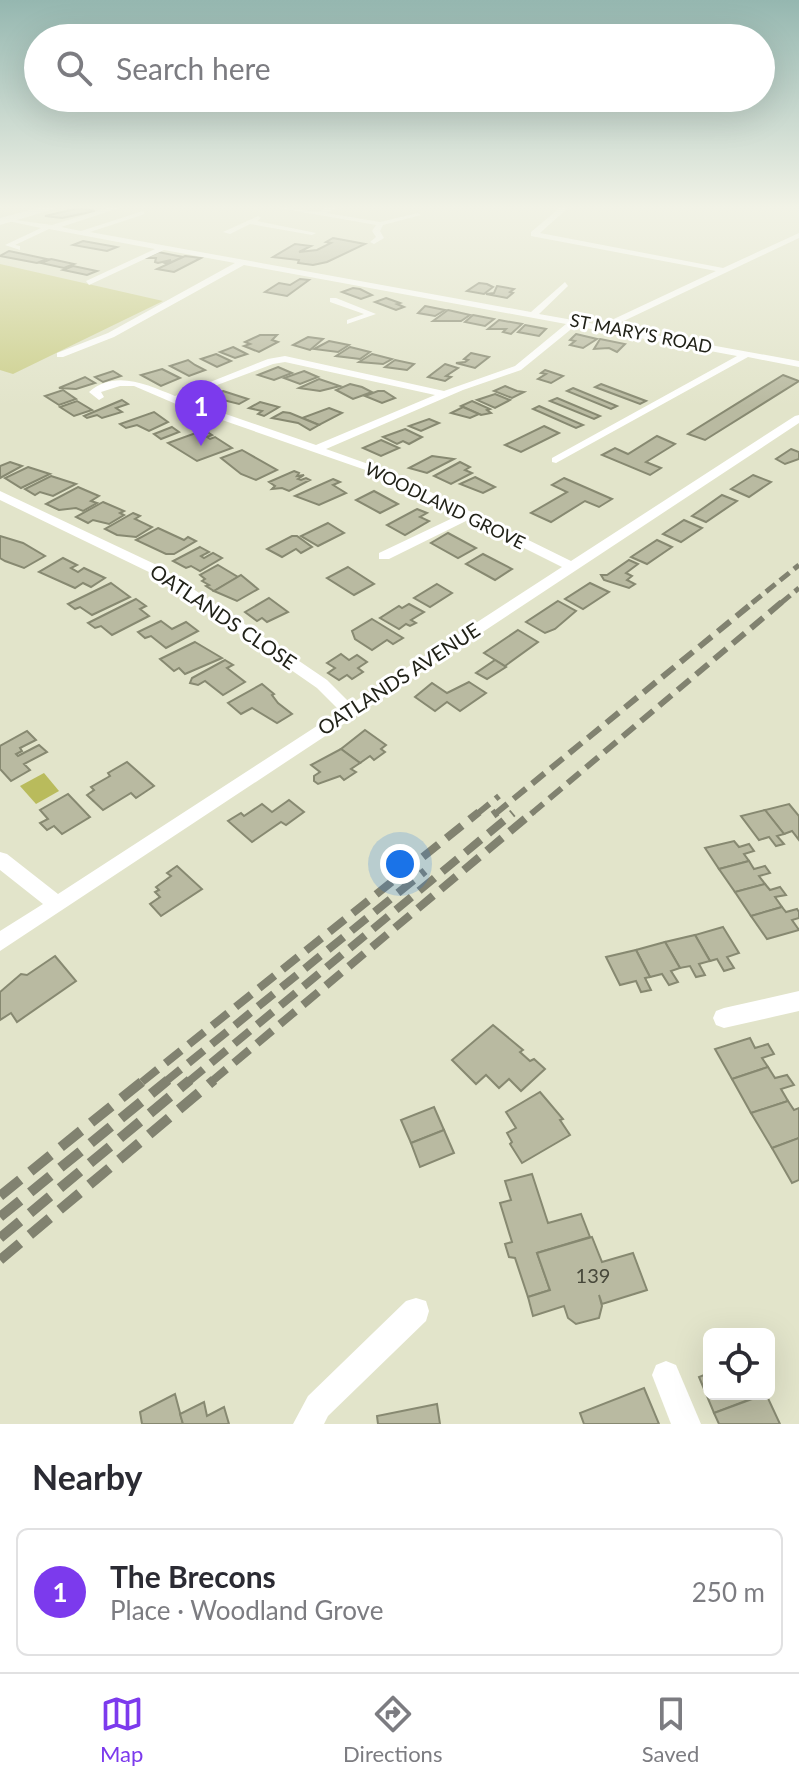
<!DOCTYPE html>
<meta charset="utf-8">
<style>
:root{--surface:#fff;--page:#f2f2f3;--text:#2b2b33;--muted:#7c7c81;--line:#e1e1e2;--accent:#7c3aed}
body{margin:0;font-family:Lato,sans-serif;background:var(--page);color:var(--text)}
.controls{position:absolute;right:24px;bottom:24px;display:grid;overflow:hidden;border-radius:12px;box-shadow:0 8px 32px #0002}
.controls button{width:72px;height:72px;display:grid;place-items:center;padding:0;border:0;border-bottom:2px solid var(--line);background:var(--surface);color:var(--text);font:40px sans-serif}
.you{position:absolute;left:400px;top:864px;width:28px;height:28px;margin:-20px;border:6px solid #fff;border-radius:50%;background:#1a73e8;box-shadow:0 0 0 12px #1a73e833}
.badge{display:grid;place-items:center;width:52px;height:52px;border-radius:50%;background:var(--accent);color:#fff;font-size:26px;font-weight:700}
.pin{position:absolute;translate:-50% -66px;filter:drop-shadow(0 2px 4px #0008)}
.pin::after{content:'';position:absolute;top:42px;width:28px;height:24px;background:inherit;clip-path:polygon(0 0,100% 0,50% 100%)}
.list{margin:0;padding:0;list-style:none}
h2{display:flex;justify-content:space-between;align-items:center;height:104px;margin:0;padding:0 32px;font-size:34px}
h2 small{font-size:26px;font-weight:400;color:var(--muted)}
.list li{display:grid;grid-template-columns:52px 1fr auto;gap:24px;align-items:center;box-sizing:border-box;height:128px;margin:0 16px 16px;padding:0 16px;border:2px solid var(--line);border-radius:12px}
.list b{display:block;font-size:30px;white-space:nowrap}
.list p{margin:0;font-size:26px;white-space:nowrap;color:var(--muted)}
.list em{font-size:26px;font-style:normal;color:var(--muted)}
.icon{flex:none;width:44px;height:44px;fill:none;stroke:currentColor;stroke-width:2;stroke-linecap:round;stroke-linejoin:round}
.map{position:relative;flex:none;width:799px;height:1424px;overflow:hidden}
.search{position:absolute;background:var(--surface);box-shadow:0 8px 32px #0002;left:24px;right:24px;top:24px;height:88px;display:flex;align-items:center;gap:20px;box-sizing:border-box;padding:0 28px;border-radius:44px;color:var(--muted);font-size:30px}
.sheet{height:248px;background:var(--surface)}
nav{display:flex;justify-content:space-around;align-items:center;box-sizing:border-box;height:112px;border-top:2px solid var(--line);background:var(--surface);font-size:22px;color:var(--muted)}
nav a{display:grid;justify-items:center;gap:4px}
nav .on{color:var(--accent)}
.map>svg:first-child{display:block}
.green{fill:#cccf8b}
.water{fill:#b9bb5c}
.building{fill:#b9baa1;stroke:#878971;stroke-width:2}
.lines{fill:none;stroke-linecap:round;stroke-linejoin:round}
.minor{fill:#fff;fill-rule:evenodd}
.primary{fill:#fff;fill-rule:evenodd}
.rail-far3{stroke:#818270;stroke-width:5;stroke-dasharray:12 6;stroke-linecap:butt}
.rail-far2{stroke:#818270;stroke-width:6;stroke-dasharray:16 8;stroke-linecap:butt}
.rail-far1{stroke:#818270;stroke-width:8;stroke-dasharray:20 10;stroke-linecap:butt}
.rail{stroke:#818270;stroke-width:10;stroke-dasharray:26 13;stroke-linecap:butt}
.labels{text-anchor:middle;stroke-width:6;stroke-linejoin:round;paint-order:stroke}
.far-street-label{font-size:18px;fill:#212218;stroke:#fff}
.street-label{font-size:20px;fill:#212218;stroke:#fff}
.near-number-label{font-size:20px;fill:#47483a}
</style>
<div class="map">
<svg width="799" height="1424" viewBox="0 0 799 1424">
<rect width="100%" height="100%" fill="#e2e4ca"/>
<polygon class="green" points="0,264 163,301 13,374 0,370"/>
<polygon class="water" points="44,773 59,791 36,804 20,786"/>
<g class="building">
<polygon points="79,208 95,211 62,218 45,216"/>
<polygon points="333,238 365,244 327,262 313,265 298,263 299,260 273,257 295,244 311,246 299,252 317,250 331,243 326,242"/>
<polygon points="83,241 117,247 107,251 73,245"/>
<polygon points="9,251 47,259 37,263 0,256"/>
<polygon points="158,252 183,257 168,264 165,263 171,260 158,263 155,262 156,258 145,258"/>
<polygon points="185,256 201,258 174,272 157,269"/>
<polygon points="51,259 74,264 64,268 41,263"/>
<polygon points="73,266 97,271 87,275 63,270"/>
<polygon points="300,279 309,280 287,296 265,292 279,283 290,285"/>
<polygon points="479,283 487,284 493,287 484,294 467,291"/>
<polygon points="497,286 514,289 510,292 513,293 507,298 486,294 494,293"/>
<polygon points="353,288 360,289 372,295 361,299 342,292"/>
<polygon points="386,298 400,303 397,304 404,307 396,310 375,302"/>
<polygon points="425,306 445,310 435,316 418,313"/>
<polygon points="448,310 470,315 461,321 433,321"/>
<polygon points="473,315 494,319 485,326 465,322"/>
<polygon points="499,320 522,324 511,334 503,332 506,329 488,329"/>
<polygon points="525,325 546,329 539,336 518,332"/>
<polygon points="576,334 597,339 583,348 570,345 575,341 570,340"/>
<polygon points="260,335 277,335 272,340 278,342 259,352 244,346 250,344 245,342"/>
<polygon points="308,337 323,339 310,350 293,345"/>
<polygon points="600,339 625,344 617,352 609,348 594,349"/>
<polygon points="329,341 349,345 338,352 314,349"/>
<polygon points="233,347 247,354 235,358 220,352"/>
<polygon points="350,347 370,352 360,359 336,356"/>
<polygon points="471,353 489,357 475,368 456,363 465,362 468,360 464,359"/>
<polygon points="216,354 231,361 217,367 201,359"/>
<polygon points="372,354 392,359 383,364 359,362"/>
<polygon points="188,360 195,365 205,370 189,376 170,366"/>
<polygon points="395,360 414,364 407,370 385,367"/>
<polygon points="445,364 458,368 446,376 451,377 445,381 428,377"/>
<polygon points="278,367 292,373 274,380 258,375"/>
<polygon points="162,369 180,378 161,386 141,375"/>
<polygon points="545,370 563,376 551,383 538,379 546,374 541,373"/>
<polygon points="113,371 121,376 103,382 95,377"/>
<polygon points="304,371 318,377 300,384 284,378"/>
<polygon points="783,375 799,381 705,440 688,434"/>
<polygon points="85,377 95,383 76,389 59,388"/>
<polygon points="319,379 340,386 320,391 299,388"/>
<polygon points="350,384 362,387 372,392 353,399 336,390"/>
<polygon points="601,384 646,401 640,404 595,387"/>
<polygon points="505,386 517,391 524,392 512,398 494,391"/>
<polygon points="573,388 617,406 611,409 567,391"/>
<polygon points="63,390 76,399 59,405 45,396"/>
<polygon points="223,391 248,399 239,404 211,397"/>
<polygon points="378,391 384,391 395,398 382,403 365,396"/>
<polygon points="495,394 510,400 495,408 477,400"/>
<polygon points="557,398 600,416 594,419 550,401"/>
<polygon points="122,400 128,404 116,408 122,412 102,418 97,415 87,418 84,416"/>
<polygon points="77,401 92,410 74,416 60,407"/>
<polygon points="472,401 490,409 487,410 491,413 481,415 461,406"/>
<polygon points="260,402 279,407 264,416 258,414 262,411 249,408"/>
<polygon points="539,406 583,425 576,428 533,409"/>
<polygon points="463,407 479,414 470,418 451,413"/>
<polygon points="329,408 342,413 319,425 302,418"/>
<polygon points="154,412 168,422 149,431 137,425 126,428 120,424"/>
<polygon points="283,412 290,413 319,425 310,430 298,423 272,418"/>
<polygon points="429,419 439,423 421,431 409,426"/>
<polygon points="544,426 559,433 521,452 505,445"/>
<polygon points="172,427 179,432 161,439 154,434"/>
<polygon points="405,429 422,437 409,444 403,441 397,444 383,437"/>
<polygon points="204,430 212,435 207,437 210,439 215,437 232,448 197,461 168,443"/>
<polygon points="657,436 675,444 646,462 661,468 650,475 602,455 615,448 628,454"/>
<polygon points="381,440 399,448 381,456 363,448"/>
<polygon points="791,449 799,452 799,459 785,464 776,459"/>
<polygon points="242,450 277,470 256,480 241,474 221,458"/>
<polygon points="432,456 454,459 427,473 409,468"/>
<polygon points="10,462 22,466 0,478 0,466"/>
<polygon points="460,462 470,467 465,470 472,473 451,484 434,476"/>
<polygon points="28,467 50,474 21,488 5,478"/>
<polygon points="294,471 299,473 297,476 304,475 298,479 301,480 306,478 310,480 289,491 282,488 272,489 275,486 269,482"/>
<polygon points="753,475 771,482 749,497 731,489"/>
<polygon points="51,476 76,484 53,496 40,492 35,495 25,489"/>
<polygon points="475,477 495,487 483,493 460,484"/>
<polygon points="564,478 612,499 599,507 585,501 551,522 531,513 567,492 552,485"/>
<polygon points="333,479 340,482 333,485 346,493 319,505 295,496"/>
<polygon points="78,487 99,496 91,501 97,503 83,511 76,508 59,510 46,504"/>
<polygon points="374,491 398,504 380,513 356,500"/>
<polygon points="722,495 737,501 706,522 692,516"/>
<polygon points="103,502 124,511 120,513 124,515 109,524 93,520 88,523 76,517"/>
<polygon points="417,509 427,513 420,517 429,521 405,535 387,525"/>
<polygon points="133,513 140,516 135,519 152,527 136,537 117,535 105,529"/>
<polygon points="684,520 702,528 681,542 663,534"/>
<polygon points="328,523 344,533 318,546 301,536"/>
<polygon points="158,528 184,540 188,537 196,541 174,554 166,554 136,540"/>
<polygon points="448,533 476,548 458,558 431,543"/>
<polygon points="0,536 23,543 45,556 24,568 5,561 0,558"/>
<polygon points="292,536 297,536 312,547 301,553 296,549 282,557 267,549"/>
<polygon points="657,540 672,547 647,564 631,557"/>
<polygon points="200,547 209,552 201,556 204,558 213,553 222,558 200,571 191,566 186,568 173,561"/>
<polygon points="483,554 512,569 495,580 466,564"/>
<polygon points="63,558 77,565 71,568 78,572 84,568 105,578 91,587 83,583 75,588 39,572"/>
<polygon points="629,560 638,564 626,573 632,576 627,580 635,584 629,588 604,580 601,575 607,575"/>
<polygon points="218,565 238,577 214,591 206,586 209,585 202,581 205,579 200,575"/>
<polygon points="348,567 374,584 354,595 327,578"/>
<polygon points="241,575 258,589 237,601 214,591"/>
<polygon points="111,583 130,597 92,615 80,607 75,609 68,604"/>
<polygon points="590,583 609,592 583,609 565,599"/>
<polygon points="437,584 452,593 430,607 414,598"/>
<polygon points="269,598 288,612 267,622 262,618 257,621 245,612"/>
<polygon points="136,599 146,606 140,609 149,616 112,635 101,626 95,628 88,623"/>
<polygon points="558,601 576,611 555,629 545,633 526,622"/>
<polygon points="409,604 424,612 411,620 416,623 410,626 406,624 399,629 380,618 399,606 402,608"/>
<polygon points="372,619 403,638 393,644 387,640 372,650 355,639 352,631"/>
<polygon points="161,621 172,629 186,622 198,631 166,648 151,636 145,638 138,632"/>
<polygon points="518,630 538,642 505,666 484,653"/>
<polygon points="195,642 222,658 185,674 179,668 174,671 160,659"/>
<polygon points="341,654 349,660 357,655 367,662 358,668 363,672 352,679 347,675 339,680 328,673 335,668 327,663"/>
<polygon points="225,660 233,665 227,668 245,682 223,695 205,681 198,685 190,683 192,678"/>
<polygon points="495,660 506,667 487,679 476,673"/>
<polygon points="469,682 486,693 460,711 447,702 435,711 415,697 432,683 447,693"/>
<polygon points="262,684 274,694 272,695 278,703 292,714 277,723 252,708 241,714 228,703"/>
<polygon points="365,730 386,745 381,749 385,752 374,760 370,756 360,763 341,749"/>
<polygon points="27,731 36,740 20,748 22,751 16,754 18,756 39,745 47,752 24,764 30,770 11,781 0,769 0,746"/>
<polygon points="341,749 360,763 351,769 356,772 344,780 340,776 318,784 314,781 314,776 320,772 311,765"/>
<polygon points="127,762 154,786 136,798 131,793 103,810 87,795 94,790 91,787 110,776 108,773"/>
<polygon points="68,794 90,817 62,834 54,826 47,830 40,823 48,819 40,810"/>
<polygon points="289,800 304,812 286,825 281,822 252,842 228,821 241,813 244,816 262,804 272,812"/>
<polygon points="789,804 799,816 799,840 792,831 784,834 765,810"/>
<polygon points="765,810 784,834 777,836 784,844 776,846 769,837 759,840 741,816"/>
<polygon points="734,841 739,847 749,844 754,851 744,854 749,861 719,869 705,848"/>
<polygon points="749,861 754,869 765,866 770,873 759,876 765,884 735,892 719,869"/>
<polygon points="177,866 202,889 161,916 150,904 160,897 155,892 159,890 156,887 171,876 167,873"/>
<polygon points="765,884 770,890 780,887 786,895 775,897 782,907 751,916 735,892"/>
<polygon points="782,907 786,912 797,909 799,912 799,918 792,920 799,930 767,939 751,916"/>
<polygon points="723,927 739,953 727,957 734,968 724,971 717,959 710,961 695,935"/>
<polygon points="695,935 710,961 699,964 705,975 696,977 690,966 680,968 665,942"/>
<polygon points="665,942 680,968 671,971 678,982 669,985 662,974 650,977 636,950"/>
<polygon points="636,950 650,977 645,978 651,990 641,992 636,981 620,985 606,957"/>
<polygon points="55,956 76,981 17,1022 11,1013 0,1020 0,992 21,974 27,975"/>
<polygon points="493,1025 523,1050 520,1052 530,1061 534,1059 545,1069 521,1091 509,1079 499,1088 486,1075 476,1084 452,1060"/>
<polygon points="750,1038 755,1048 768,1044 774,1054 762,1058 768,1067 732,1079 715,1049"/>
<polygon points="768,1067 775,1078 787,1075 794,1085 781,1089 788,1101 751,1113 732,1079"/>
<polygon points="540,1092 563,1119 560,1120 570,1135 522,1163 510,1144 512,1142 507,1133 516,1128 506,1112"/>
<polygon points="788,1101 794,1110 799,1108 799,1138 772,1148 751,1113"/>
<polygon points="434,1107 444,1130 411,1143 401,1120"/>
<polygon points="444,1130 454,1153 420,1167 411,1143"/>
<polygon points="799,1138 799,1180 792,1183 772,1148"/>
<polygon points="532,1174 548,1223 581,1214 590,1237 537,1253 550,1290 528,1297 515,1258 509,1257 505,1244 512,1242 500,1203 511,1200 505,1181"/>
<polygon points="592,1237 602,1262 633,1253 647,1290 602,1304 599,1295 602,1306 599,1318 576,1324 568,1318 564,1306 533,1316 528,1297 550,1290 537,1253"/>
<polygon points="709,1373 709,1394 764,1394 714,1413 699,1377"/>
<polygon points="644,1388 659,1424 584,1424 580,1413"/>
<polygon points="175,1394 183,1424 142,1424 140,1412"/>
<polygon points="766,1394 780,1424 719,1424 714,1413"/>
<polygon points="204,1402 207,1416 224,1407 229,1424 183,1424 180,1414"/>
<polygon points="437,1404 440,1424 378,1424 377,1416"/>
</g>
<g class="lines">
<g class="minor">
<path d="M113 206H125L61 227 81 231 143 211 145 214 90 232 531 312 565 282 568 286 539 314 601 325 716 271 531 236V232L562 206H570L540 233 723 268 799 233V238L611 327 799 361V367L748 357 556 463 552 462V458L737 356 575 326 521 370 463 390 326 449 388 471 571 561 795 416 799 415V423L0 951V931L43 904 0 870V852L7 854 58 894 340 711 317 688 151 573 0 500V491L161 567 327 680 351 704 562 567 468 520 389 559H379V553L459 515 380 475 176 404 134 386H120L101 392 104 397 99 400 89 392C115 369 148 385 175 396L268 359 285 356 444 391 515 366 566 324 244 265 114 337 63 357H57V353L108 333 235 263 164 250 89 285 86 281 155 249 49 229 15 245 20 246V250L5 245 41 228 8 221V219L52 225ZM285 362 435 395 316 445 185 400V397L273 364Z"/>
<polygon points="268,206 318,212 330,206 340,206 327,213 380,222 418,213 421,215 383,225 380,231 384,238 374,244 370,242 376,237 372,231 376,225"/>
<polygon points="258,216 261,218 257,221 316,233 312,235 250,224 230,234 223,232"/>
<polygon points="330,298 336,298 376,314 347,324 347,320 364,314 330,302"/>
<polygon points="799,991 799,1011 724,1028 716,1025 713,1018 716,1011 724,1008"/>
<polygon points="416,1298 426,1301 429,1311 426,1321 328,1416 324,1424 293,1424 308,1396 406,1301"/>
<polygon points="666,1361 676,1365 701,1424 671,1424 652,1375 656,1365"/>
</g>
<polygon class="primary" points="45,206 64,206 0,225 0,218"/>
<g class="rail-far3">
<polyline points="752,603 799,565"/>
<polyline points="781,603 799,588"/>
</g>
<g class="rail-far2">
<polyline points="477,814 499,796"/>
<polyline points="495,814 755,601"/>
<polyline points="531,814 783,601"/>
</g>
<g class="rail-far1">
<polyline points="493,815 497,812"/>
<polyline points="142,1082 479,812"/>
<polyline points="165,1082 425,871"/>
<polyline points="188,1082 513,813"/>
<polyline points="211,1082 533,812"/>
</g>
<g class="rail">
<polyline points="0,1196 144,1080"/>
<polyline points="0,1217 168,1080"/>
<polyline points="0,1238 190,1080"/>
<polyline points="0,1260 214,1080"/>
</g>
</g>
<linearGradient id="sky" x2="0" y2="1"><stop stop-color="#95b7b0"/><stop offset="0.51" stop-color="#f2f3e7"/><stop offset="1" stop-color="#f2f3e7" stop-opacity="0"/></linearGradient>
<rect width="799" height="406" fill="url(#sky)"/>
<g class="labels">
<g class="far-street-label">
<text transform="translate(641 334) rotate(11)" y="6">ST MARY'S ROAD</text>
<text transform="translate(445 506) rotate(26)" y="6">WOODLAND GROVE</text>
</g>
<g class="street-label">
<text transform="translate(223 617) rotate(34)" y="7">OATLANDS CLOSE</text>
<text transform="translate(399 679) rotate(-33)" y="7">OATLANDS AVENUE</text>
</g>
<g class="near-number-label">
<text x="593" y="1283">139</text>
</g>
</g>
</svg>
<div class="controls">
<button><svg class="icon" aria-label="locate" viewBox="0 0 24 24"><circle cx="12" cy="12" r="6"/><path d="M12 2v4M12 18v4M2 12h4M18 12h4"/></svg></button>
</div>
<div class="you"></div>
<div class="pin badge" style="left:201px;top:446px">1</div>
<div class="search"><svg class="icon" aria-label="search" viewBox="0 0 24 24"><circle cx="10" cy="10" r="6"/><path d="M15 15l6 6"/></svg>Search here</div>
</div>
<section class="sheet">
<h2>Nearby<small></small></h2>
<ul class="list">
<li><span class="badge">1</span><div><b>The Brecons</b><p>Place · Woodland Grove</p></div><em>250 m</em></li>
</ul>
</section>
<nav>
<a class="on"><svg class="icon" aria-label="map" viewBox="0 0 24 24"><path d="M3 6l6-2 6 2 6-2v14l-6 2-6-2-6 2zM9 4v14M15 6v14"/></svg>Map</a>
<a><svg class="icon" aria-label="directions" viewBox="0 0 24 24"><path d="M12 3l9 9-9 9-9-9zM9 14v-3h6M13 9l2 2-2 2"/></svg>Directions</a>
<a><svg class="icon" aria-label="saved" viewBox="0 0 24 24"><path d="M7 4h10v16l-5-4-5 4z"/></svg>Saved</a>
</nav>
